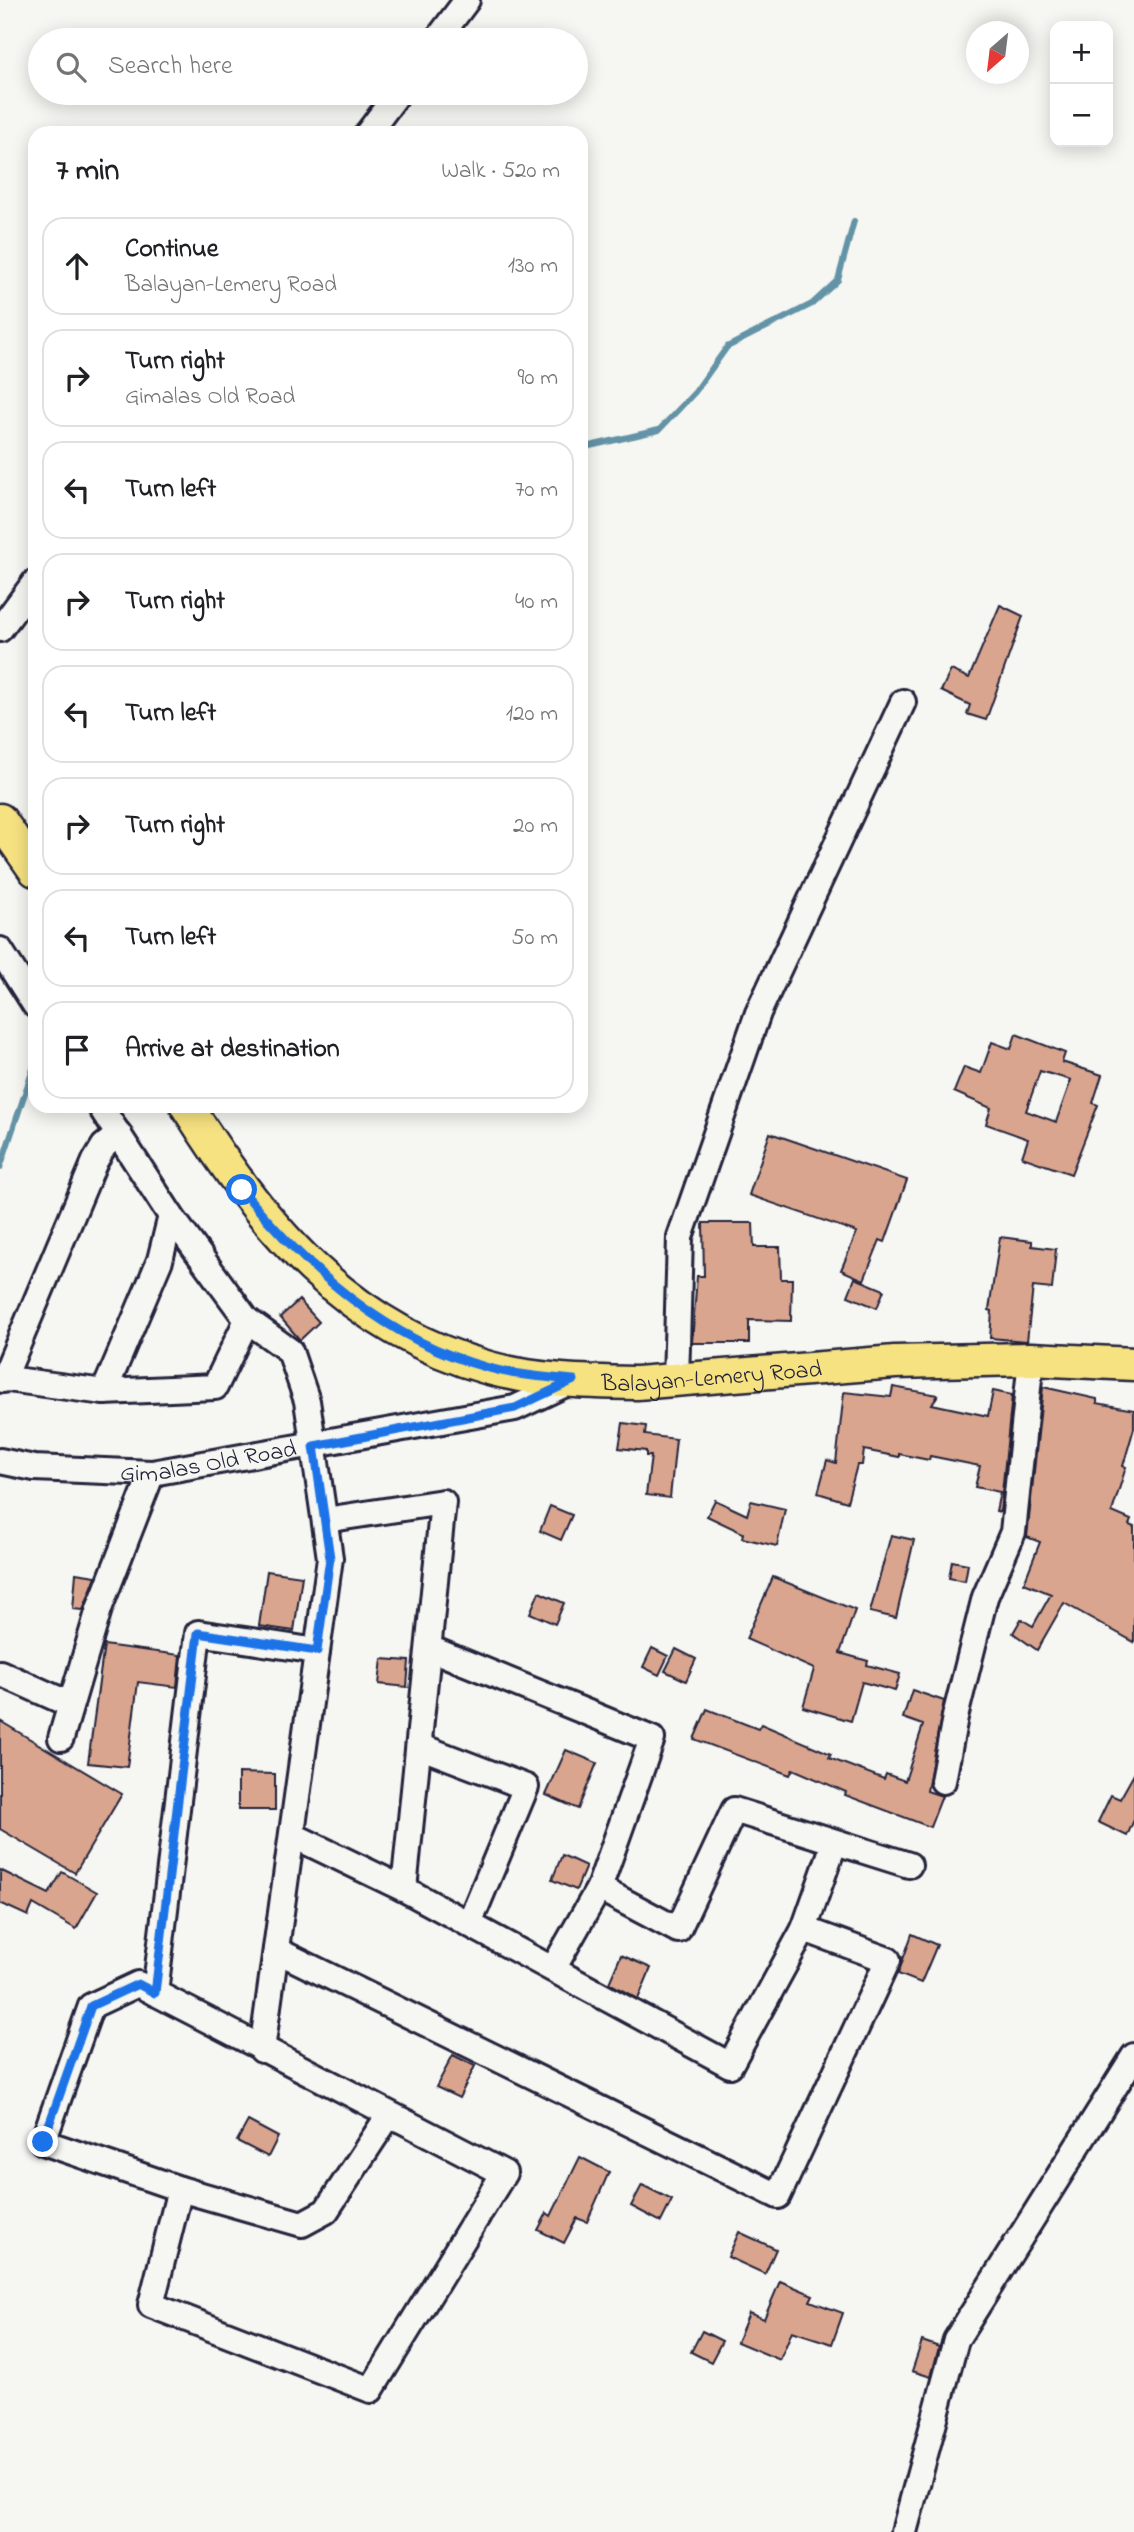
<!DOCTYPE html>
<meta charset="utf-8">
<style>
:root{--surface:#fff;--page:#f2f2f2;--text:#202124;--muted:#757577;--line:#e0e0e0}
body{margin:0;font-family:"Indie Flower",sans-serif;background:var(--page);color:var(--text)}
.controls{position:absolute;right:21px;top:21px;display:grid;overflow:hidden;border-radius:14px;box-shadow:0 4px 18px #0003}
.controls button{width:63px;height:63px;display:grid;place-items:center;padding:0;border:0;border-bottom:2px solid var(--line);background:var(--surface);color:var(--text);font:35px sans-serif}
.compass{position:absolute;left:966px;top:21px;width:63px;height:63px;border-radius:50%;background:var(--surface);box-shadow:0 4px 18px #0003;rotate:208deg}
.stop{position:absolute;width:21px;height:21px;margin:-16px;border:5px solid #1a73e8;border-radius:50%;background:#fff}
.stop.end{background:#1a73e8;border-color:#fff;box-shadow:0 2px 7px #0008}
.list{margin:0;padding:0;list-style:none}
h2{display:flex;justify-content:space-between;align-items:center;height:91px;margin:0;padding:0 28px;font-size:30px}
h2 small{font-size:23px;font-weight:400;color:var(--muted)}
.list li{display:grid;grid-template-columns:46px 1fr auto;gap:21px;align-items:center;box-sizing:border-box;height:98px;margin:0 14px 14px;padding:0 14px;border:2px solid var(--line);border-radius:21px}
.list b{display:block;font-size:26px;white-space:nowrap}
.list p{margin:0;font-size:23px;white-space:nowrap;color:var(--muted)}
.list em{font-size:23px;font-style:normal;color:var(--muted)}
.icon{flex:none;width:38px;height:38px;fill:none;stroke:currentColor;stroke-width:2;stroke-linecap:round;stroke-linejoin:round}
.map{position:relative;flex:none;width:1134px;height:2532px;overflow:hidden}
.search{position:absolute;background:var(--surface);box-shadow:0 4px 18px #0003;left:28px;top:28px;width:560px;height:77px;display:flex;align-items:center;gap:18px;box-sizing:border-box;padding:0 24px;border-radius:38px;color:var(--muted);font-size:26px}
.panel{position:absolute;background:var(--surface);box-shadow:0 4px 18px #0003;left:28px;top:126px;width:560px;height:987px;border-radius:21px}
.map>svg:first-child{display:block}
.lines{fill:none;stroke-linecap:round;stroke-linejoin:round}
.stream{stroke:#6493a6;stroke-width:6}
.building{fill:#daa58e;stroke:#22223b;stroke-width:2;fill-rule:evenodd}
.minor-casing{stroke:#22223b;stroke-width:30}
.major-casing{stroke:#22223b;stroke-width:37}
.minor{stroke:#f6f6f2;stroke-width:24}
.major{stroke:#f6e281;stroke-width:32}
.route{stroke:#1a73e8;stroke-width:9}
.labels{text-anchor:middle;stroke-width:5;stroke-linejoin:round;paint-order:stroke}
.street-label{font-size:24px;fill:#22223b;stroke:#f6f6f2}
</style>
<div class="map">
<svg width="1134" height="2532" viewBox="0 0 1134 2532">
<rect width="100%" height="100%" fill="#f6f6f2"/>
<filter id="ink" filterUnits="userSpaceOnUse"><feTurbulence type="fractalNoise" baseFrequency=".0143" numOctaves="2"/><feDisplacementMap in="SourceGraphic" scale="14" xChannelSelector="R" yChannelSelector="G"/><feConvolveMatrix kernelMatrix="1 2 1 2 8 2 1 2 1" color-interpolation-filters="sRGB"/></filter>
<g filter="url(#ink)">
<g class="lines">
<g class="stream">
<polyline points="581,448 659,430 695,392 727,347 812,304 838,280 854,221"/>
<polyline points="0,1168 35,1063"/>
</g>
</g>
<g class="building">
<polygon points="1000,605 1023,616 986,720 967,714 970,705 941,691 951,670 969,678"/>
<path d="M1016 1034 1065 1053 1062 1062 1102 1075 1093 1103 1098 1105 1071 1174 1022 1157 1028 1139 986 1124 991 1108 954 1092 964 1067 981 1073 992 1042 1011 1049ZM1040 1071 1071 1080 1056 1122 1026 1111Z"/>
<polygon points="770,1133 907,1180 885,1242 880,1240 864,1280 841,1270 857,1232 749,1195"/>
<polygon points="703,1223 753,1223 754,1247 780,1247 781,1279 792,1279 791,1321 749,1320 749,1343 692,1343 697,1276 704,1276"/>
<polygon points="1000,1237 1032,1241 1032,1246 1056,1249 1052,1289 1033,1287 1027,1341 990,1338 992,1311 989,1310"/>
<polygon points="855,1278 884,1290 877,1308 848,1296"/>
<polygon points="299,1300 319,1322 300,1340 280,1317"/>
<polygon points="893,1387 938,1395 932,1404 988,1416 993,1391 1012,1395 1000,1512 996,1511 1000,1492 975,1487 980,1466 930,1456 929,1460 899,1454 899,1457 864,1450 862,1465 857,1465 847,1502 818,1493 827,1460 836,1463 844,1392 891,1397"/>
<polygon points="1043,1387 1097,1399 1097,1403 1134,1410 1134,1428 1123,1466 1126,1467 1112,1512 1131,1520 1129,1525 1134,1527 1134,1642 1064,1603 1037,1650 1013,1633 1021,1619 1033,1626 1051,1594 1024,1583 1040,1542 1027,1537"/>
<polygon points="623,1423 646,1426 645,1435 676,1439 670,1498 646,1495 651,1456 646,1456 646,1451 619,1448"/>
<polygon points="715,1500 747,1515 751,1501 785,1509 777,1546 742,1538 743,1533 707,1516"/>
<polygon points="550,1506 572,1515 561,1540 540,1531"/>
<polygon points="891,1535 914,1540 896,1618 870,1612"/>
<polygon points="952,1561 968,1564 965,1581 949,1578"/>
<polygon points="267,1571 302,1576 294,1631 259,1626"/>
<polygon points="76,1573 96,1576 83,1610 73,1609"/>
<polygon points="773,1577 855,1610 840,1653 868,1661 867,1665 900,1674 895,1691 862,1682 851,1721 803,1707 814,1669 746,1639"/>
<polygon points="539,1592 564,1603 555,1624 530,1613"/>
<polygon points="104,1645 180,1655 177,1687 138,1682 127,1767 88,1763"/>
<polygon points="652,1648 668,1656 659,1675 643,1667"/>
<polygon points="676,1649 696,1659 686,1681 665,1671"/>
<polygon points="382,1659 409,1661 407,1687 379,1684"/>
<polygon points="912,1690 944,1701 927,1791 942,1796 930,1827 845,1795 846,1792 793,1769 790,1775 694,1739 707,1709 758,1729 761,1724 831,1754 829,1758 884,1779 886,1774 905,1781 923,1725 903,1718"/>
<polygon points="0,1721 122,1794 75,1873 0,1829"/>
<polygon points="566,1750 597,1763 578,1809 546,1795"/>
<polygon points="238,1773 275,1774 275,1810 238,1810"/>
<polygon points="1134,1774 1134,1820 1127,1836 1098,1822 1111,1795 1120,1799"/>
<polygon points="562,1855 586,1866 576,1890 552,1880"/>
<polygon points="0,1870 49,1894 62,1872 97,1892 76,1929 33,1904 28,1916 0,1903"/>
<polygon points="912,1934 937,1945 921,1983 898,1974"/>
<polygon points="621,1955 651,1968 638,1999 609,1983"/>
<polygon points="453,2055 475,2066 459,2098 436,2087"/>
<polygon points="248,2121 278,2137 268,2157 237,2141"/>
<polygon points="580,2157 609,2172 587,2222 577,2218 564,2243 538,2230 547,2213 551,2216"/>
<polygon points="642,2185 672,2200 661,2222 631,2206"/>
<polygon points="739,2232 776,2249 765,2274 728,2257"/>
<polygon points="780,2281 813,2295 810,2301 843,2313 832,2344 792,2331 780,2360 737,2342 749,2313 764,2319"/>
<polygon points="702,2331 722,2341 711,2362 691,2352"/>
<polygon points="922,2341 939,2347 931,2377 912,2371"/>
</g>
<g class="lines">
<g class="minor-casing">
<g id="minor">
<polyline points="437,40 467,0"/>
<polyline points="368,133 398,93"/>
<polyline points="0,629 35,582"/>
<polyline points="0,950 35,1005"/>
<polyline points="100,1106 171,1216 247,1320 290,1351 307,1401 330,1558 262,2050"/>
<polyline points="0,1378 104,1392 215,1387 247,1320"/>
<polyline points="3,1380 95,1161 104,1146 119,1134"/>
<polyline points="676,1381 680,1237 758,1013 903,702"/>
<polyline points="104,1392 160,1260 171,1216"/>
<path id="s1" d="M0 1461 34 1468 152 1473 515 1408 574 1380"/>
<polyline points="325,1520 443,1502 404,1889"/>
<polyline points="429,1648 652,1739 599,1888 553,1969"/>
<polyline points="0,1673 69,1704"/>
<polyline points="61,1738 99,1609 152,1473"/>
<polyline points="419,1746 526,1787 469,1924"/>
<polyline points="943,1781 955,1717 985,1597 1013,1532 1031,1359"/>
<polyline points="292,1835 404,1889 730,2065 804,1929 834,1844"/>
<polyline points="599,1888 678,1930 734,1810 909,1865"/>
<polyline points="276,1950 778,2196 888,1960 804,1929"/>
<polygon points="138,1984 504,2173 371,2390 151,2305 180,2189 43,2142 91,2006"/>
<polyline points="155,1993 198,1633 317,1651"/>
<polyline points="180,2189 302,2224 326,2211 389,2115"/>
<polyline points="904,2532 956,2340 1134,2056"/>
</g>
</g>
<g class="major-casing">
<g id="major">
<polyline points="0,820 35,870"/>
<path id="s2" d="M187 1106C262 1226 346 1328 489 1368 535 1381 589 1382 637 1383L895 1362 1031 1359 1134 1364"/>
</g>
</g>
<use href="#minor" class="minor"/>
<use href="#major" class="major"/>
</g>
</g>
<g class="lines" filter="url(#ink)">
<path class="route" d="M43 2142 91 2006 138 1984 155 1993 198 1633 317 1651 330 1558 314 1446 515 1408 574 1380C546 1377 517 1376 489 1368 387 1341 307 1270 242 1190"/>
</g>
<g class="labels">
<g class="street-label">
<text dy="8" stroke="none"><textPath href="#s2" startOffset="634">Balayan-Lemery Road</textPath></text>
<text dy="8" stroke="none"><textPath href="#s1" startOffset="210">Gimalas Old Road</textPath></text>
</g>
</g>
</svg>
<div class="controls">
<button>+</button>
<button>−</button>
</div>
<svg class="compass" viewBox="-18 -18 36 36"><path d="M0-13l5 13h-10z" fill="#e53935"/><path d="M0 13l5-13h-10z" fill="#757577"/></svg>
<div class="stop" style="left:242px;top:1190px"></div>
<div class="stop end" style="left:43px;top:2142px"></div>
<div class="search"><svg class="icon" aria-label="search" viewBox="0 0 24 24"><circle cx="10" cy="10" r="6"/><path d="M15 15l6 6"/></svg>Search here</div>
<section class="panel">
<h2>7 min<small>Walk · 520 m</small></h2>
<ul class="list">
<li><svg class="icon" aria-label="ahead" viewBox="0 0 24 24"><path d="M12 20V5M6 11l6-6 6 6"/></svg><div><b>Continue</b><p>Balayan-Lemery Road</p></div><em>130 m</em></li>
<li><svg class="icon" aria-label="right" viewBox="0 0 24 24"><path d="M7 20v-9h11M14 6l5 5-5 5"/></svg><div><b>Turn right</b><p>Gimalas Old Road</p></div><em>90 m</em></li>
<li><svg class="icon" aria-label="left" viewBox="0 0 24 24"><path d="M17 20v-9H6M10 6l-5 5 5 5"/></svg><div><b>Turn left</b></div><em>70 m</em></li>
<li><svg class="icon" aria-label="right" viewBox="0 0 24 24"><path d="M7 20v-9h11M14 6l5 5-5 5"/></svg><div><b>Turn right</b></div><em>40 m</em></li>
<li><svg class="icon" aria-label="left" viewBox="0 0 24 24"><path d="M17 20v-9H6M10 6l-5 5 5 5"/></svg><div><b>Turn left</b></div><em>120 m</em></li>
<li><svg class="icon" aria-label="right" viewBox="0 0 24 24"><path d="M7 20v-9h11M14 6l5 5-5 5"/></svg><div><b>Turn right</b></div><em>20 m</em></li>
<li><svg class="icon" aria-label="left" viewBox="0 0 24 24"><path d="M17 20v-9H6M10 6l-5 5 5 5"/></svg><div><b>Turn left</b></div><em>50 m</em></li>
<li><svg class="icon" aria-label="arrive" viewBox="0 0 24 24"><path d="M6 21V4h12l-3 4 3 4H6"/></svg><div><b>Arrive at destination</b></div></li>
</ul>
</section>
</div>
